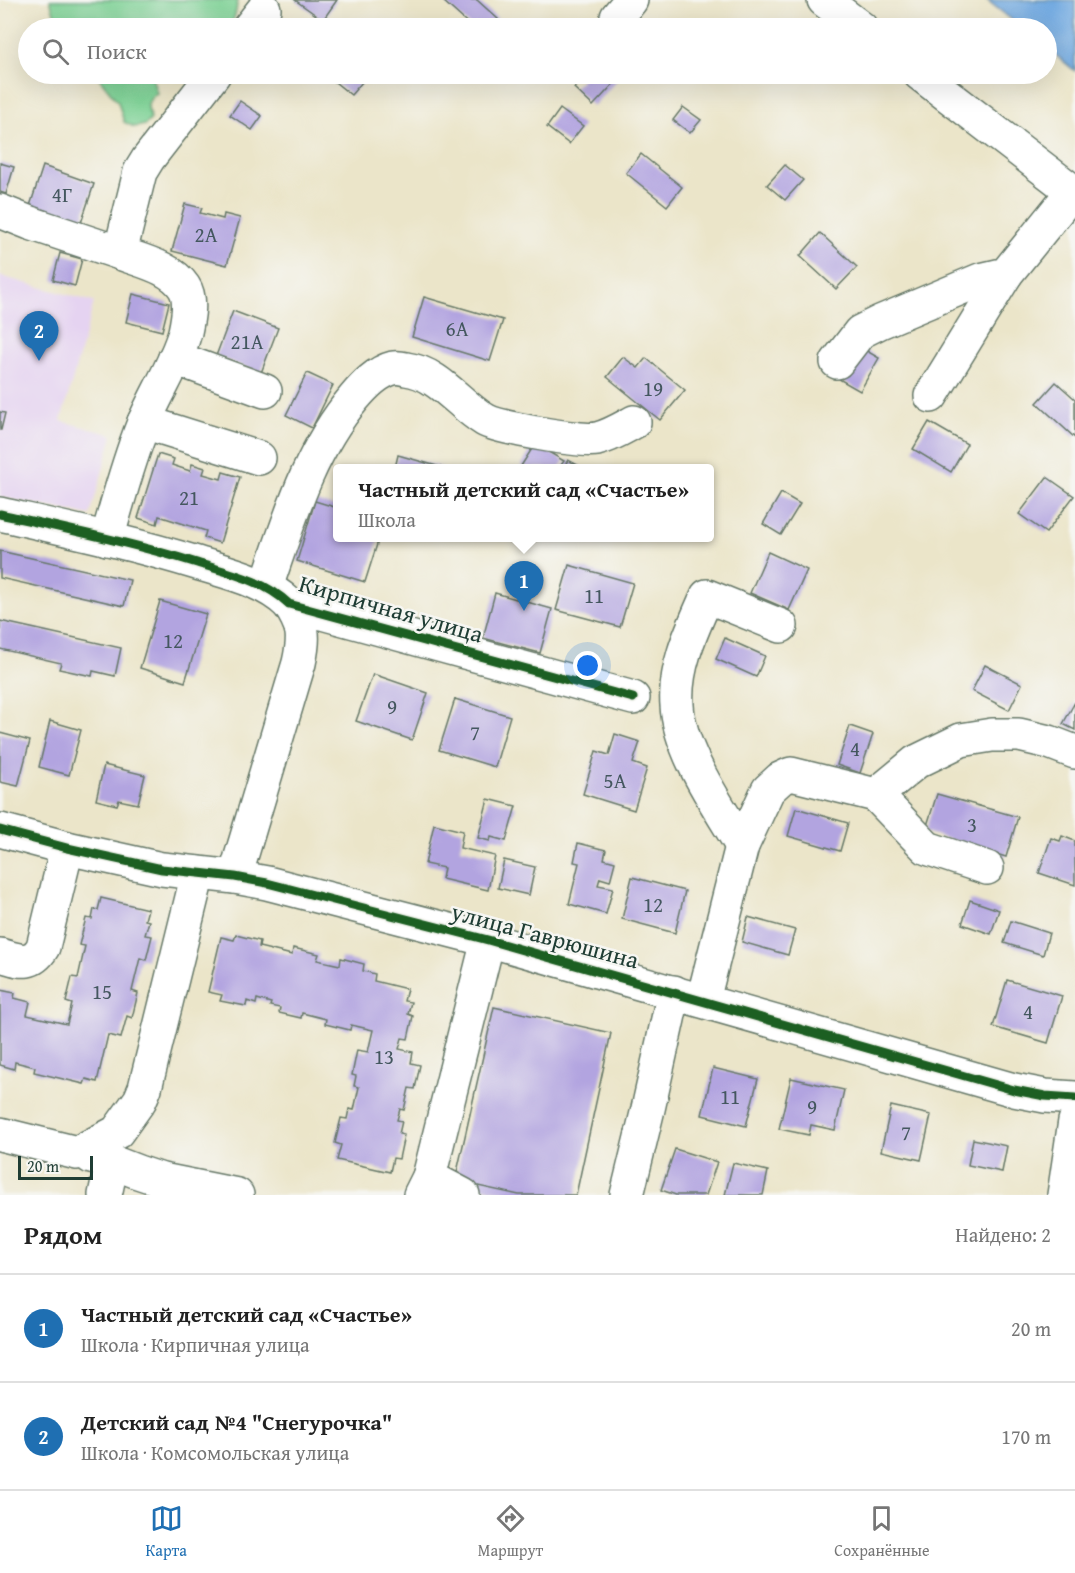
<!DOCTYPE html>
<html lang="ru">
<meta charset="utf-8">
<style>
:root{--surface:#fff;--page:#f2f2f2;--text:#222;--muted:#767676;--line:#e0e0e0;--accent:#1f6fb2}
body{margin:0;font-family:"Gentium Book Plus",serif;background:var(--page);color:var(--text)}
.scale{position:absolute;left:18px;bottom:15px;width:75px;box-sizing:border-box;padding-left:6px;border:3px solid #1f3d34;border-top:0;font-size:16px;line-height:21px;white-space:nowrap;color:#1f3d34;-webkit-text-stroke:4px #f6f6f2;paint-order:stroke}
.you{position:absolute;left:588px;top:666px;width:21px;height:21px;margin:-15px;border:4px solid #fff;border-radius:50%;background:#1a73e8;box-shadow:0 0 0 9px #1a73e833}
.badge{display:grid;place-items:center;width:39px;height:39px;border-radius:50%;background:var(--accent);color:#fff;font-size:20px;font-weight:700}
.pin{position:absolute;translate:-50% -50px;filter:drop-shadow(0 2px 3px #0008)}
.pin::after{content:'';position:absolute;top:32px;width:21px;height:18px;background:inherit;clip-path:polygon(0 0,100% 0,50% 100%)}
.popup{position:absolute;left:333px;top:464px;width:381px;height:78px;box-sizing:border-box;display:grid;place-content:center;border-radius:6px;background:var(--surface);filter:drop-shadow(0 2px 4px #0005);font-size:20px;white-space:nowrap;color:var(--muted)}
.popup b{font-size:22px;color:var(--text)}
.popup::after{content:'';position:absolute;left:50%;top:100%;margin-left:-12px;border:12px solid transparent;border-top-color:var(--surface)}
.list{margin:0;padding:0;list-style:none}
h2{display:flex;justify-content:space-between;align-items:center;height:78px;margin:0;padding:0 24px;font-size:26px}
h2 small{font-size:20px;font-weight:400;color:var(--muted)}
.list li{display:grid;grid-template-columns:39px 1fr auto;gap:18px;align-items:center;box-sizing:border-box;height:108px;padding:0 24px;border-top:2px solid var(--line)}
.list b{display:block;font-size:22px;white-space:nowrap}
.list p{margin:0;font-size:20px;white-space:nowrap;color:var(--muted)}
.list em{font-size:20px;font-style:normal;color:var(--muted)}
.icon{flex:none;width:33px;height:33px;fill:none;stroke:currentColor;stroke-width:2;stroke-linecap:round;stroke-linejoin:round}
.map{position:relative;flex:none;width:1075px;height:1195px;overflow:hidden}
.search{position:absolute;background:var(--surface);box-shadow:0 6px 24px #0002;left:18px;right:18px;top:18px;height:66px;display:flex;align-items:center;gap:15px;box-sizing:border-box;padding:0 21px;border-radius:33px;color:var(--muted);font-size:22px}
.sheet{height:294px;background:var(--surface)}
nav{display:flex;justify-content:space-around;align-items:center;box-sizing:border-box;height:84px;border-top:2px solid var(--line);background:var(--surface);font-size:16px;color:var(--muted)}
nav a{display:grid;justify-items:center;gap:3px}
nav .on{color:var(--accent)}
.map>svg:first-child{display:block}
.built{fill:#e5d3f1}
.green{fill:#7dd194;stroke:#4e8764;stroke-width:1.5}
.water{fill:#71a9e0;stroke:#48738a;stroke-width:1.5}
.building{fill:#b2a4e0}
.lines{fill:none;stroke-linecap:round;stroke-linejoin:round}
.minor-casing{stroke:#667868;stroke-width:36}
.minor{stroke:#fff;stroke-width:33}
.cycleway-casing{stroke:#f6f6f2;stroke-width:13}
.cycleway{stroke:#1b5e20;stroke-width:9}
.labels{text-anchor:middle;stroke-width:5;stroke-linejoin:round;paint-order:stroke}
.number-label{font-size:21px;fill:#44575f}
.street-label{font-size:24px;fill:#1f3d34;stroke:#f6f6f2}
</style>
<div class="map">
<svg width="1075" height="1195" viewBox="0 0 1075 1195">
<rect width="100%" height="100%" fill="#f6f6f2"/>
<filter id="ink" filterUnits="userSpaceOnUse"><feTurbulence type="fractalNoise" baseFrequency=".0167" numOctaves="2"/><feDisplacementMap in="SourceGraphic" scale="12" xChannelSelector="R" yChannelSelector="G"/><feConvolveMatrix kernelMatrix="1 2 1 2 8 2 1 2 1" color-interpolation-filters="sRGB"/></filter>
<filter id="wash" filterUnits="userSpaceOnUse"><feTurbulence type="fractalNoise" baseFrequency=".008" numOctaves="4" result="noise"/><feDisplacementMap in="SourceGraphic" scale="24" xChannelSelector="R" yChannelSelector="G"/><feGaussianBlur stdDeviation="1.35" result="paint"/><feColorMatrix in="noise" values="0 0 0 0 0 0 0 0 0 0 0 0 0 0 0 0 0 1.4 0 .05"/><feComposite in="paint" operator="in"/></filter>
<g filter="url(#wash)">
<rect width="100%" height="100%" fill="#ebe5c9"/>
<polygon class="built" points="0,276 94,302 61,421 113,435 90,515 0,497"/>
<g class="green">
<path d="M50 0H237C237 11 235 22 226 28H55L54 13Z"/>
<path d="M96 74H151L157 93C145 102 147 106 151 119L145 125 134 127 124 122 118 102Z"/>
</g>
<polygon class="water" points="987,0 1075,0 1075,71 1047,48 1046,28 1022,28"/>
<g id="blocks">
<g class="building">
<polygon points="295,0 337,0 323,20"/>
<polygon points="442,0 477,0 498,19 488,28 473,28"/>
<polygon points="325,74 369,74 351,95"/>
<polygon points="587,74 620,74 616,77 618,79 593,106 574,88"/>
<polygon points="240,101 262,116 252,130 230,115"/>
<polygon points="683,107 701,120 690,133 673,120"/>
<polygon points="560,109 583,126 569,144 547,127"/>
<polygon points="641,154 682,187 667,206 626,173"/>
<polygon points="0,163 14,167 6,194 0,192"/>
<polygon points="785,165 803,180 785,200 767,185"/>
<polygon points="43,166 94,184 81,223 30,206"/>
<polygon points="185,204 202,208 200,213 223,219 224,214 240,218 227,265 172,251"/>
<polygon points="820,233 857,267 836,289 800,256"/>
<polygon points="60,253 82,259 75,286 53,280"/>
<polygon points="133,294 169,303 162,331 126,322"/>
<polygon points="424,297 503,320 490,361 412,337"/>
<polygon points="233,311 278,328 261,373 216,356"/>
<polygon points="858,346 879,358 860,391 839,379"/>
<polygon points="623,357 638,368 646,358 685,390 660,420 607,377"/>
<polygon points="307,373 333,385 312,428 286,415"/>
<polygon points="1056,382 1075,399 1075,438 1037,403"/>
<polygon points="0,412 5,413 1,430 0,430"/>
<polygon points="929,422 967,444 951,472 913,449"/>
<polygon points="535,444 564,461 559,468 526,468 521,466"/>
<polygon points="158,454 174,459 172,465 190,471 192,464 205,468 203,474 221,479 223,472 240,477 220,543 204,538 206,531 159,516 157,524 138,518"/>
<polygon points="398,455 444,468 395,468"/>
<polygon points="568,460 583,468 563,468"/>
<polygon points="1047,477 1074,496 1046,533 1019,514"/>
<polygon points="781,493 800,504 781,535 763,524"/>
<polygon points="315,501 338,508 338,538 379,538 365,582 297,561"/>
<polygon points="0,551 130,580 124,606 0,578"/>
<polygon points="768,552 807,570 789,610 750,593"/>
<polygon points="569,565 633,583 620,627 556,610"/>
<polygon points="495,593 552,609 540,653 483,638"/>
<polygon points="160,601 206,614 185,682 140,668"/>
<polygon points="0,621 121,648 115,676 93,671 92,676 59,669 61,663 0,649"/>
<polygon points="725,638 765,656 756,677 716,659"/>
<polygon points="985,665 1022,684 1009,710 972,691"/>
<polygon points="373,674 428,693 412,740 356,721"/>
<polygon points="455,699 510,716 495,767 439,750"/>
<polygon points="1075,702 1075,730 1063,724"/>
<polygon points="50,721 81,730 69,775 39,767"/>
<polygon points="850,726 873,734 860,773 837,765"/>
<polygon points="0,733 30,741 18,786 0,782"/>
<polygon points="615,734 640,742 633,763 647,768 634,810 583,794 596,751 609,755"/>
<polygon points="104,765 145,775 138,804 119,800 117,805 96,800"/>
<polygon points="937,794 1018,817 1006,857 925,832"/>
<polygon points="488,799 516,806 506,841 491,837 490,841 478,838"/>
<polygon points="796,808 848,823 840,851 788,836"/>
<polygon points="434,824 463,831 460,848 495,856 488,890 442,879 444,868 425,864"/>
<polygon points="1062,836 1075,841 1075,885 1039,873 1051,838 1060,841"/>
<polygon points="578,843 606,850 604,859 615,862 610,881 600,878 598,885 613,888 606,914 569,904 579,863 574,862"/>
<polygon points="504,860 535,867 529,895 498,888"/>
<polygon points="632,877 685,891 675,933 622,919"/>
<polygon points="101,898 148,909 145,920 149,921 145,935 152,936 146,960 140,958 132,991 138,993 132,1018 127,1016 121,1038 108,1035 97,1082 86,1079 84,1084 34,1072 35,1067 15,1062 14,1069 0,1065 0,990 15,993 14,998 30,1002 27,1015 67,1024 72,1004 66,1002 72,977 78,978 85,946 79,945 86,918 92,919 94,909 98,910"/>
<polygon points="970,900 999,910 991,934 962,924"/>
<polygon points="748,917 795,930 788,955 742,942"/>
<polygon points="1011,921 1049,933 1043,955 1004,943"/>
<polygon points="236,935 260,941 259,947 292,955 293,948 319,954 317,960 340,965 341,958 364,964 363,971 375,974 374,981 407,989 404,1001 411,1002 408,1014 413,1016 408,1039 402,1038 399,1049 413,1052 411,1063 420,1065 415,1089 409,1088 404,1110 400,1109 397,1120 402,1121 399,1134 404,1135 399,1159 393,1158 390,1172 337,1160 341,1145 335,1143 341,1118 347,1119 349,1109 354,1110 359,1087 354,1086 356,1076 352,1075 357,1050 368,1052 373,1030 351,1025 350,1030 325,1024 326,1019 302,1013 301,1018 279,1013 280,1008 270,1006 271,1003 257,999 256,1004 247,1001 246,1006 220,1001 222,995 208,992 221,937 234,940"/>
<polygon points="1007,980 1062,996 1048,1043 993,1027"/>
<polygon points="494,1007 611,1033 576,1195 519,1195 455,1181"/>
<polygon points="713,1068 758,1079 746,1126 702,1115"/>
<polygon points="791,1078 844,1090 835,1130 811,1125 809,1135 779,1129"/>
<polygon points="891,1106 931,1115 921,1160 881,1151"/>
<polygon points="973,1139 1007,1146 1002,1172 968,1165"/>
<polygon points="675,1149 717,1162 706,1195 676,1195 661,1190"/>
<polygon points="733,1163 768,1171 763,1195 725,1195"/>
</g>
</g>
</g>
<g filter="url(#ink)">
<use href="#blocks" fill-opacity="0" stroke="#667868" stroke-width="1.5"/>
<g class="lines">
<g class="minor-casing">
<g id="minor">
<polyline points="824,0 861,28"/>
<polyline points="617,17 631,0"/>
<polyline points="249,28 264,9"/>
<polyline points="920,74 1075,193"/>
<polyline points="0,211 30,223 120,253"/>
<polyline points="175,358 265,391"/>
<polyline points="837,362 860,332 880,322 980,280 1006,274 1073,191"/>
<polyline points="931,396 1006,274"/>
<polyline points="144,422 259,458"/>
<path d="M0 514C66 529 132 543 197 563 229 573 264 580 289 604L633 698"/>
<path d="M107 539C118 501 128 462 143 425 156 393 176 364 185 332 188 318 192 299 184 287 171 267 141 261 120 253L140 172 148 159 214 74"/>
<path d="M266 587C289 521 308 453 354 398 364 386 377 372 393 368 397 367 402 368 406 369 439 373 458 404 485 420 499 428 582 442 597 439 610 436 623 428 634 422"/>
<polyline points="876,795 927,848 987,868"/>
<polyline points="0,830 67,848 162,869 235,877 267,883 488,940 1014,1090 1045,1096 1075,1098"/>
<path d="M742 846C719 807 679 751 677 705 674 667 692 630 707 596L781 626"/>
<path d="M235 877 299 663C305 636 304 627 289 604"/>
<path d="M0 955C19 960 31 967 43 947L67 848"/>
<polyline points="703,1000 742,846 768,790 780,779 791,774 876,795 916,762 961,740 992,735 1019,735 1049,742 1075,752"/>
<polyline points="0,1134 77,1153 117,1132 140,1100 145,1088 198,873"/>
<polyline points="91,1157 112,1162 105,1195"/>
<polyline points="112,1162 138,1172 162,1180 237,1195"/>
<polyline points="429,1177 463,1195"/>
<polyline points="420,1195 429,1177 488,940"/>
<polyline points="627,1195 648,1109 674,992"/>
<polyline points="1064,1195 1075,1121"/>
</g>
</g>
<use href="#minor" class="minor"/>
<g class="cycleway-casing">
<g id="cycleway">
<path d="M0 514C66 529 132 543 197 563 229 573 264 580 289 604L633 698"/>
<polyline points="0,830 67,848 162,869 235,877 267,883 488,940 1014,1090 1045,1096 1075,1098"/>
</g>
</g>
<use href="#cycleway" class="cycleway"/>
</g>
</g>
<g class="labels">
<g class="number-label">
<text x="62" y="202">4Г</text>
<text x="206" y="242">2А</text>
<text x="457" y="336">6А</text>
<text x="247" y="349">21А</text>
<text x="653" y="396">19</text>
<text x="189" y="505">21</text>
<text x="594" y="603">11</text>
<text x="173" y="648">12</text>
<text x="392" y="714">9</text>
<text x="475" y="740">7</text>
<text x="855" y="756">4</text>
<text x="615" y="788">5А</text>
<text x="972" y="832">3</text>
<text x="653" y="912">12</text>
<text x="102" y="999">15</text>
<text x="1028" y="1019">4</text>
<text x="384" y="1064">13</text>
<text x="730" y="1104">11</text>
<text x="812" y="1114">9</text>
<text x="906" y="1140">7</text>
</g>
<g class="street-label">
<text transform="translate(391 609) rotate(16)" y="8">Кирпичная улица</text>
<text transform="translate(545 936) rotate(15)" y="8">улица Гаврюшина</text>
</g>
</g>
</svg>
<div class="scale">20 m</div>
<div class="you"></div>
<div class="pin badge" style="left:524px;top:611px">1</div>
<div class="popup"><b>Частный детский сад «Счастье»</b>Школа</div>
<div class="pin badge" style="left:39px;top:361px">2</div>
<div class="search"><svg class="icon" aria-label="search" viewBox="0 0 24 24"><circle cx="10" cy="10" r="6"/><path d="M15 15l6 6"/></svg>Поиск</div>
</div>
<section class="sheet">
<h2>Рядом<small>Найдено: 2</small></h2>
<ul class="list">
<li><span class="badge">1</span><div><b>Частный детский сад «Счастье»</b><p>Школа · Кирпичная улица</p></div><em>20 m</em></li>
<li><span class="badge">2</span><div><b>Детский сад №4 &quot;Снегурочка&quot;</b><p>Школа · Комсомольская улица</p></div><em>170 m</em></li>
</ul>
</section>
<nav>
<a class="on"><svg class="icon" aria-label="map" viewBox="0 0 24 24"><path d="M3 6l6-2 6 2 6-2v14l-6 2-6-2-6 2zM9 4v14M15 6v14"/></svg>Карта</a>
<a><svg class="icon" aria-label="directions" viewBox="0 0 24 24"><path d="M12 3l9 9-9 9-9-9zM9 14v-3h6M13 9l2 2-2 2"/></svg>Маршрут</a>
<a><svg class="icon" aria-label="saved" viewBox="0 0 24 24"><path d="M7 4h10v16l-5-4-5 4z"/></svg>Сохранённые</a>
</nav>
